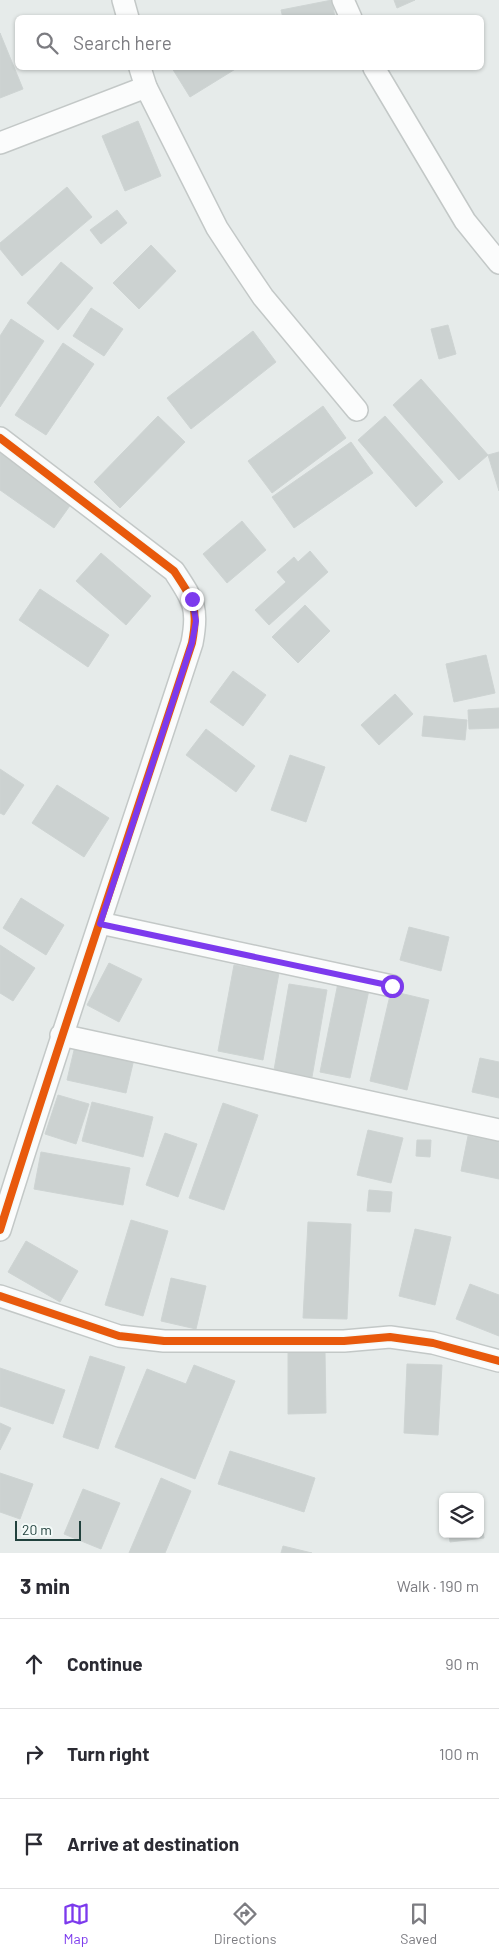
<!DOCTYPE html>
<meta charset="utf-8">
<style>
:root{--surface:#fff;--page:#f7f7f7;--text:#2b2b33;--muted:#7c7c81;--line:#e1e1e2;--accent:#7c3aed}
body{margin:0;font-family:Barlow,sans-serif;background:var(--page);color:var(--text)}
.controls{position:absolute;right:15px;bottom:15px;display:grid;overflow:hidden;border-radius:8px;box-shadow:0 1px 4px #0004}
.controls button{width:45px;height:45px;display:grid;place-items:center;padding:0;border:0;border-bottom:1px solid var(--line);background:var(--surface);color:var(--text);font:25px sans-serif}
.scale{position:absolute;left:15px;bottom:12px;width:66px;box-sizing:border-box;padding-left:5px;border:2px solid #21413d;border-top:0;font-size:14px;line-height:18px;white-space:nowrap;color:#21413d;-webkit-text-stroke:4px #f4faf8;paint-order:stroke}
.stop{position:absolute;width:15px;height:15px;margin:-11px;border:4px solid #7c3aed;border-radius:50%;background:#fff}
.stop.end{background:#7c3aed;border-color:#fff;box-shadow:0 1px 5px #0008}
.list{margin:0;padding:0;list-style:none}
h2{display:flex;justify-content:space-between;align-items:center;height:65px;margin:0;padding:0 20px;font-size:21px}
h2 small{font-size:16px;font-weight:400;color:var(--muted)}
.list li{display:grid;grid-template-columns:32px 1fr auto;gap:15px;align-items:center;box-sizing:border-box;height:90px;padding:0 20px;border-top:1px solid var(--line)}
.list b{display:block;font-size:19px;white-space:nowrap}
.list em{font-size:16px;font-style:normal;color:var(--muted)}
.icon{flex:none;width:28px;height:28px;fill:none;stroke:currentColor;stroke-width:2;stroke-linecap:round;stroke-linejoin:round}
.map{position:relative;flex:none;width:499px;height:1553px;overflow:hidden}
.search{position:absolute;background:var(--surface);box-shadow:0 1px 4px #0004;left:15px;right:15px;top:15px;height:55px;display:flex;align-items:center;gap:12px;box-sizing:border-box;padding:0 18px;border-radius:8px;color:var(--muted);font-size:19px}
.sheet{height:335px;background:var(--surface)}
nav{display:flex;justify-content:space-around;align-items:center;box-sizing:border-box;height:70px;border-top:1px solid var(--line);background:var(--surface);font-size:14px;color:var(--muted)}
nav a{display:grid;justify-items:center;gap:2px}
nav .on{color:var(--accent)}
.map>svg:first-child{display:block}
.building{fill:#ccd2d1;stroke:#ced4d3}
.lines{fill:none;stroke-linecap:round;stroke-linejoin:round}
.minor-casing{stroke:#c3c8c7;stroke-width:24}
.minor{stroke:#fbfcfc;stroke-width:21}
.cycleway-casing{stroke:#f4faf8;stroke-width:11}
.cycleway{stroke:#e8590c;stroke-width:8}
.route{stroke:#7c3aed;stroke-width:6}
</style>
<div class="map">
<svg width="499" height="1553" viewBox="0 0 499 1553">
<rect width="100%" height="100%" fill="#e6ebea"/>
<g class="building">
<polygon points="332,0 335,18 283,18 281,10"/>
<polygon points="394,0 415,0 397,8"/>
<polygon points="0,33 23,89 0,98"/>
<polygon points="172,68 237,68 190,97"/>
<polygon points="138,121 161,176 125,191 102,136"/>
<polygon points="67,187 92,217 22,276 0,249 0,243"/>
<polygon points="117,210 127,223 101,244 90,230"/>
<polygon points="151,245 176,271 139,309 113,283"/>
<polygon points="61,262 93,288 58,330 27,303"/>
<polygon points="91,308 123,329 104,356 73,336"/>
<polygon points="11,319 44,341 0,407 0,336"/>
<polygon points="448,325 456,354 439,359 431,329"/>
<polygon points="253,331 276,362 191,429 167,398"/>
<polygon points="63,343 94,364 46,435 15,415"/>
<polygon points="421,379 488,455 459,480 393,405"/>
<polygon points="323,406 346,438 272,493 248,461"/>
<polygon points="158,416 185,442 120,508 94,482"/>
<polygon points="385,416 443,482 416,507 358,440"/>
<polygon points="351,442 373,473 294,528 272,497"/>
<polygon points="0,447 74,500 54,528 0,490"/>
<polygon points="499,452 499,491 488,455"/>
<polygon points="242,521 266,550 227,583 203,554"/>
<polygon points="310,551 328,572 269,625 255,610 286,582 277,572 294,557 298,562"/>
<polygon points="101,553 151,596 126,625 76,581"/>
<polygon points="40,589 109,635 88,667 19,620"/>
<polygon points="305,605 330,631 298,663 272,637"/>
<polygon points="486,655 495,693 454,702 446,664"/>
<polygon points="233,671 266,695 243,726 210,702"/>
<polygon points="395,694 413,714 379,745 361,725"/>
<polygon points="499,708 499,728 469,729 468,710"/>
<polygon points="424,716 467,720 465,740 422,736"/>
<polygon points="206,729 255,766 236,792 186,755"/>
<polygon points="290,755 325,767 306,822 271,810"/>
<polygon points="0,769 24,785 4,815 0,813"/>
<polygon points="57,785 109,818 84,857 32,823"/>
<polygon points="21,898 64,925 46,955 3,928"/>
<polygon points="409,927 449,937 441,971 400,960"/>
<polygon points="0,945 35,968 13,1001 0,993"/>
<polygon points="109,963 142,979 119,1022 87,1005"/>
<polygon points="234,965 279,973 263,1060 218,1051"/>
<polygon points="338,983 369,990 350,1078 320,1072"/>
<polygon points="289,984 327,990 312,1077 274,1070"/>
<polygon points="391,991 429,1000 407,1090 370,1081"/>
<polygon points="75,1046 134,1059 126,1093 67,1080"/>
<polygon points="480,1058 499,1062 499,1098 472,1092"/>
<polygon points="58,1095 89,1104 76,1144 45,1134"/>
<polygon points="92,1102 153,1117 143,1157 82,1141"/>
<polygon points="223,1103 258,1115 224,1210 189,1198"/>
<polygon points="368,1130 403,1138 391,1183 357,1175"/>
<polygon points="165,1133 197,1144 178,1197 146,1185"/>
<polygon points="468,1136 499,1142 499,1179 461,1171"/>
<polygon points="417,1140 431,1140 430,1157 416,1156"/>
<polygon points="41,1152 130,1168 123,1205 34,1189"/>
<polygon points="369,1190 392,1192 390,1212 367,1211"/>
<polygon points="131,1220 168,1231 143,1316 105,1305"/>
<polygon points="308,1222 351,1224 347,1319 303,1318"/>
<polygon points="415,1229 451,1237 435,1305 399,1296"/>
<polygon points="26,1241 78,1271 60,1302 8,1272"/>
<polygon points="171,1278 206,1286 196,1329 161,1321"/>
<polygon points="470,1284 499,1295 499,1336 456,1319"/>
<polygon points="325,1352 326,1413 288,1414 288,1353"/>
<polygon points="90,1356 125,1367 98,1449 63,1437"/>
<polygon points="407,1364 442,1365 438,1435 404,1433"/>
<polygon points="194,1365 235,1381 195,1479 115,1447 147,1369 186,1384"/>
<polygon points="0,1368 65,1390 53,1424 0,1406"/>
<polygon points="0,1423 11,1428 0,1450"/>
<polygon points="230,1451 315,1478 304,1512 218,1484"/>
<polygon points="0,1473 33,1484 20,1519 0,1512"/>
<polygon points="161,1478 191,1491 165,1553 129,1553"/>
<polygon points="83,1489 120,1503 101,1549 64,1534"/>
<polygon points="480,1508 484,1538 450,1542 449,1534 480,1534"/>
<polygon points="283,1546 312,1553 281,1553"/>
</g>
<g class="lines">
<g class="minor-casing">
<g id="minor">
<polyline points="123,0 128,18"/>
<polyline points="343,0 351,18"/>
<polyline points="140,68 146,87 217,228 238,260 263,297 357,410"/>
<polyline points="374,68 465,221 499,263"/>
<polyline points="0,143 146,87"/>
<path d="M0 438 174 571C193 600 199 607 192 643 128 839 61 1034 0 1230"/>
<polyline points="100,923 392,986"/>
<polyline points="61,1035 499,1130"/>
<polyline points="0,1296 119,1336 164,1341 344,1341 390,1337 433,1343 499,1361"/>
</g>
</g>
<use href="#minor" class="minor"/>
<g class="cycleway-casing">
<g id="cycleway">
<path d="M0 438 174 571C193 600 199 607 192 643 128 839 61 1034 0 1230"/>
<polyline points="0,1296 119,1336 164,1341 344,1341 390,1337 433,1343 499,1361"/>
</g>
</g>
<use href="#cycleway" class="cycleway"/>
</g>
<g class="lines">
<polyline class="route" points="192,599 196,621 192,643 100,924 392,986"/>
</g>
</svg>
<div class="controls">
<button><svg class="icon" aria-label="layers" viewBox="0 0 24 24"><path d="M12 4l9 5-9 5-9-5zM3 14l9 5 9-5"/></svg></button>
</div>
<div class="scale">20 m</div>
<div class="stop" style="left:392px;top:986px"></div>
<div class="stop end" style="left:192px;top:599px"></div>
<div class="search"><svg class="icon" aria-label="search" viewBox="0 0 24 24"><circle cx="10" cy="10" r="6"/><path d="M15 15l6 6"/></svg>Search here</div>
</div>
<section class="sheet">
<h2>3 min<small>Walk · 190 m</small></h2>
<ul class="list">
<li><svg class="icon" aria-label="ahead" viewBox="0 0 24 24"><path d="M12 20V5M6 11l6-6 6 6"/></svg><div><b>Continue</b></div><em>90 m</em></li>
<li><svg class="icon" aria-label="right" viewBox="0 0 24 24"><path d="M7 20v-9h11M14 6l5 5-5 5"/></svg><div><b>Turn right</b></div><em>100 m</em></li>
<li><svg class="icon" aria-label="arrive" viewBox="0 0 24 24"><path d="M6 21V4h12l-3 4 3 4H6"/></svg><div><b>Arrive at destination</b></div></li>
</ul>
</section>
<nav>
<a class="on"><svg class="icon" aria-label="map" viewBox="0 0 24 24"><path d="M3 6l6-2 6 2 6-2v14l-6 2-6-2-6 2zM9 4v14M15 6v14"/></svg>Map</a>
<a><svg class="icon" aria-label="directions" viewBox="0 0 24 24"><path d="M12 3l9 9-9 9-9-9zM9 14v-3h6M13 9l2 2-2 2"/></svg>Directions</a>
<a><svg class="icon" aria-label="saved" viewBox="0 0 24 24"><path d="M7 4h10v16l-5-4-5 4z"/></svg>Saved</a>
</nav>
